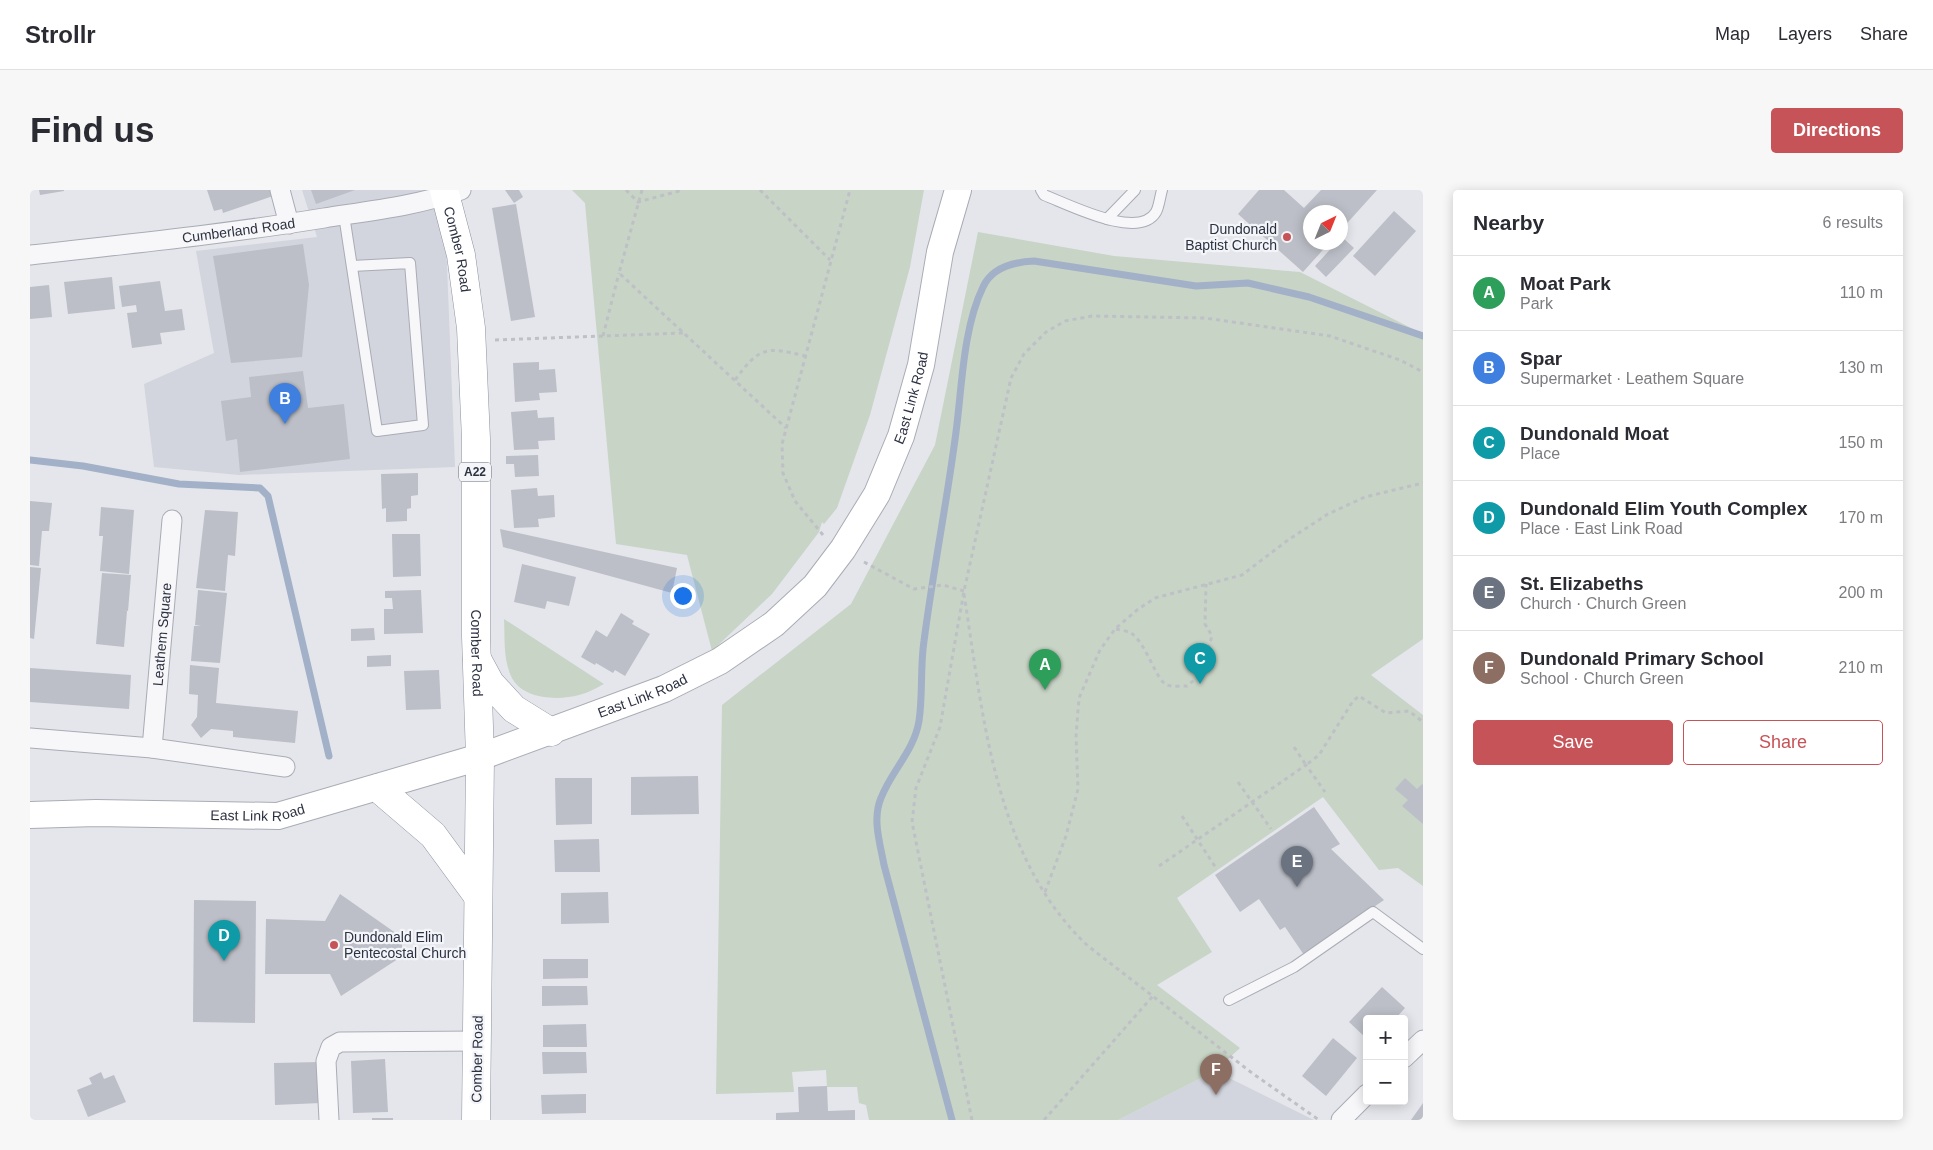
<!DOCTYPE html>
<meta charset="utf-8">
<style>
:root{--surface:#fff;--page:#f7f7f7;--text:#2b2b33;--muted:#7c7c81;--line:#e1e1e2;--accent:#c65358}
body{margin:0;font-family:Arial,sans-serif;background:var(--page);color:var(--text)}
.controls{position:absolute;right:15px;bottom:15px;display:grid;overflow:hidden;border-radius:5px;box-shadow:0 2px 12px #0003}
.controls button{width:45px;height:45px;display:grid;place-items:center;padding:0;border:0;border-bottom:1px solid var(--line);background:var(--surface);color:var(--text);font:25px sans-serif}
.compass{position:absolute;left:1273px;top:15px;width:45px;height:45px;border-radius:50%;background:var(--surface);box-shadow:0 2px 12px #0003;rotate:43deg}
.you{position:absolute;left:652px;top:405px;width:18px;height:18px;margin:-12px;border:4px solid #fff;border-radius:50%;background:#1a73e8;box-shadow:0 0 0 8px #1a73e833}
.badge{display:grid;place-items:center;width:32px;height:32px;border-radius:50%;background:var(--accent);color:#fff;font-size:16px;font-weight:700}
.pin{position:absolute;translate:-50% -41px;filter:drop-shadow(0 1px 2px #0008)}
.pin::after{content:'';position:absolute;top:26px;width:18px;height:15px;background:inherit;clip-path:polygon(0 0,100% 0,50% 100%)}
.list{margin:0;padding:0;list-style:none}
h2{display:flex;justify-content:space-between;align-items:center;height:65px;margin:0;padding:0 20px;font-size:21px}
h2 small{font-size:16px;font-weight:400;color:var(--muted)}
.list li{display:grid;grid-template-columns:32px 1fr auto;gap:15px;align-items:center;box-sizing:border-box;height:75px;padding:0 20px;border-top:1px solid var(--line)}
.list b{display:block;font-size:19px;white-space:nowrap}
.list p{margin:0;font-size:16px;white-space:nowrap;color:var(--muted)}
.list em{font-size:16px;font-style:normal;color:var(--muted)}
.actions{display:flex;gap:10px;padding:15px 20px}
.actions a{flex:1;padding:11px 0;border:1px solid var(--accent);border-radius:5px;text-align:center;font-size:18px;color:var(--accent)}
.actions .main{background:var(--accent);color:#fff}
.map{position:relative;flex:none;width:1393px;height:930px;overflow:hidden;border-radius:5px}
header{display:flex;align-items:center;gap:30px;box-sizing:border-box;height:70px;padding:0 25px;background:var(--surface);border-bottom:1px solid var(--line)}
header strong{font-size:24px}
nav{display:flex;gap:28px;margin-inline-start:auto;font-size:18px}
.intro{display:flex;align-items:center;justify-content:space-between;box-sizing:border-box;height:120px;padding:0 30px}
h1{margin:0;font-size:35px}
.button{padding:12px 22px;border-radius:5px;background:var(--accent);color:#fff;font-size:18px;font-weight:700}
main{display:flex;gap:30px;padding:0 30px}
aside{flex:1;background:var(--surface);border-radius:5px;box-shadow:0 2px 12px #0003}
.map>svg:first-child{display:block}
.built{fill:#d2d5dd}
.green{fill:#c8d4c6}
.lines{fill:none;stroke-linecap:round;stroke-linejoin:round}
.stream{stroke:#a2b0c8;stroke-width:7}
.building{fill:#bcbfc7}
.lane-casing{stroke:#a9acb5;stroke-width:12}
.street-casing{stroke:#a9acb5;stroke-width:21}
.secondary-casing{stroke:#a9acb5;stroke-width:28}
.highway-casing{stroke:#8c92a1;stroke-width:29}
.path{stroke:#bec0c6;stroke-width:3;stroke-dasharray:4 4;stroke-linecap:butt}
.lane{stroke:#f7f7f9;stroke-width:10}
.street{stroke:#f7f7f9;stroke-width:19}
.secondary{stroke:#fff;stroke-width:26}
.highway{stroke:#fff;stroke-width:28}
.poi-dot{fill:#c65358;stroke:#f4f5f8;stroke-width:2}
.labels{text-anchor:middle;stroke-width:4.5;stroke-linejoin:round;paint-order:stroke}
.shield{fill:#f4f5f8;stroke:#696c79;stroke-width:1}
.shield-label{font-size:12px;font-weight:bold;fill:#2d3242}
.poi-label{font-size:14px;fill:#2d3242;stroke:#f4f5f8;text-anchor:end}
.street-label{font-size:14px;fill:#2d3242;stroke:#f4f5f8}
</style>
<header>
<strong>Strollr</strong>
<nav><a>Map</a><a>Layers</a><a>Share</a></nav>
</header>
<div class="intro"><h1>Find us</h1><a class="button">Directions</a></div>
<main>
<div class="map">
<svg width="1393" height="930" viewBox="0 0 1393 930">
<rect width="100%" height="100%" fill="#e4e6eb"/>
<g class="built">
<polygon points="272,0 398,0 416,51 425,277 209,285 124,277 114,194 184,163 166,61 287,47"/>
<polygon points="1185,881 1284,930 1088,930"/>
</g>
<g class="green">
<polygon points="542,0 894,0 880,77 840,225 807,318 794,334 792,332 789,342 742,404 682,461 657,365 586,354 555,13"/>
<polygon points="948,42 1084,66 1270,82 1393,144 1393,449 1341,485 1393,525 1393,696 1368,678 1349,680 1293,607 1147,708 1182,762 1127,795 1210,858 1185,881 1088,930 839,930 836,915 829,913 827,897 797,897 796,880 762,882 764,902 686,904 692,515 821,414 905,255"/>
<path d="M474 429 574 494C566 498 558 503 549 505 527 511 491 509 481 486 473 468 475 448 474 429Z"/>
</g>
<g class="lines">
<g class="stream">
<polyline points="0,270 53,276 149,294 230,298 238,306 299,566"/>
<path d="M922 930 854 675C850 653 842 629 851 608 862 580 884 561 889 531 893 505 890 477 894 451 903 381 917 312 926 242 932 197 933 138 953 97 962 77 984 72 1004 71L1166 96 1218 93 1279 107 1393 146"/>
</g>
</g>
<g class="building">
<polygon points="9,0 34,0 34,1 10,5"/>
<polygon points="177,0 245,0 246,5 193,23 192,19 184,21"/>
<polygon points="281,0 325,0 286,14"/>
<polygon points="475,0 489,0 493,7 484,13"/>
<polygon points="1229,0 1254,0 1274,18 1291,0 1347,0 1310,41 1310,22 1280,22 1280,52 1300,52 1273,82 1208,24"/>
<polygon points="486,14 505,127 481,131 462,18"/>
<polygon points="1364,21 1386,41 1345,86 1323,66"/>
<polygon points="1312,47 1324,58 1296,87 1285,76 1307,52 1310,52"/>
<polygon points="273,54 279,95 272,167 201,173 183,66"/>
<polygon points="82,87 85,119 38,124 34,92"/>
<polygon points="130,91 135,121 152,119 155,140 130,143 132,154 102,158 97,123 107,122 106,115 92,117 89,96"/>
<polygon points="19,95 22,127 0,129 0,97"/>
<polygon points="509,172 509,180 525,179 527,202 509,203 510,210 485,212 483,173"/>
<polygon points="273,181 278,218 314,214 320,269 210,282 207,249 196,251 191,211 221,207 219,187"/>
<polygon points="507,220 508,228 524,227 525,250 508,251 509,259 484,260 481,222"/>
<polygon points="508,265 509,286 485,287 484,274 476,274 476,266"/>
<polygon points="388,283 388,305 381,306 381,318 377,319 377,331 356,332 356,318 352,319 351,284"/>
<polygon points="507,298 508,306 524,305 525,327 508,329 509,337 484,338 481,300"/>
<polygon points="0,311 22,313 19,341 12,341 9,376 0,375"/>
<polygon points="71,317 104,320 99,384 70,381 73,346 69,346"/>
<polygon points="175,320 208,322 205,366 198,365 195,401 166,398"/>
<polygon points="470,339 647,378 642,403 473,357"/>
<polygon points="362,344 390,344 391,386 363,387"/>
<polygon points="492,374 546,387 539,416 517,411 515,419 484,412"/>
<polygon points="0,377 11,378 4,449 0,448"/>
<polygon points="72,383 101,385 98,421 91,420 97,421 94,457 66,454"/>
<polygon points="168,400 197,403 190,473 161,471 164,436 171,436 165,435"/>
<polygon points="391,400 393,443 354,444 354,419 363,419 362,408 355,408 355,401"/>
<polygon points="591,423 604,431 602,434 620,444 595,486 585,480 583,483 566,473 565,475 551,467 566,440 577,447"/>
<polygon points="344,438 345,450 321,451 321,439"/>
<polygon points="361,465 361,476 337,477 337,466"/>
<polygon points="160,475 189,478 186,513 268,521 265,553 203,547 203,541 181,539 171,548 161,535 167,527 168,505 159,504"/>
<polygon points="0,478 101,485 99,519 0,512"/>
<polygon points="409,480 411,519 376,520 374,481"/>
<polygon points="668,586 669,624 601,625 601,587"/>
<polygon points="525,588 562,588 562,634 526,635"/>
<polygon points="1375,588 1387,599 1392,594 1393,595 1393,634 1372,616 1378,610 1365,599"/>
<polygon points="1284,617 1310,654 1301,659 1354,710 1274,765 1255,737 1250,740 1229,709 1210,722 1185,685"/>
<polygon points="569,649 570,682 525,682 524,650"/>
<polygon points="578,702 579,733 531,734 531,703"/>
<polygon points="310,704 370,746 374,765 311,806 300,784 235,784 236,729 295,731"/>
<polygon points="164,710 226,711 225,833 163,832"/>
<polygon points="513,769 558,769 558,788 513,789"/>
<polygon points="512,796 557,796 558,815 512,816"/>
<polygon points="1352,797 1375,818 1365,829 1337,829 1337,849 1319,832"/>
<polygon points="556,834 557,857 513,857 513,835"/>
<polygon points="1303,848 1327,868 1296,906 1272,886"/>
<polygon points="512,862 556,862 557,883 513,884"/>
<polygon points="355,869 358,922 323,923 321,871"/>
<polygon points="290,872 291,913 245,915 244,873"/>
<polygon points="71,882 74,889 84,885 96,912 58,927 47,900 62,894 59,888"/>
<polygon points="797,896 798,921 825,920 825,930 746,930 746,923 769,922 768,897"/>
<polygon points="556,904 556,923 512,924 511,905"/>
<polygon points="1393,913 1393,930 1381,930"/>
<rect x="342" y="928" width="21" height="2"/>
</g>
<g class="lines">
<g class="lane-casing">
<g id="lane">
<path d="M1011 0 1014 5C1038 14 1109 51 1126 22 1129 17 1130 7 1132 0"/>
<polyline points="314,25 347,241 393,235 380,73 322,76"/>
<polyline points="1077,29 1105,0"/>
<polyline points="1199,810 1264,777 1343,722 1393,759"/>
</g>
</g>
<g class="street-casing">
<g id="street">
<polyline points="250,0 259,34"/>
<path id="s1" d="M0 65C98 54 196 44 294 28 339 21 387 16 431 0"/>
<polyline points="0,548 122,558 255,577"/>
<path id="s2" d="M122 558 142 330"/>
<polyline points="1374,868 1393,850"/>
<polyline points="299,930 296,871 301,857 310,852 447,851"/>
<polyline points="1311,930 1337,904"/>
</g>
</g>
<g class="secondary-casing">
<g id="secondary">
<path id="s3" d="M0 625 66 623 248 626 450 567 634 499 690 471 744 434 785 396 813 359 847 304 871 246 891 175 910 62 928 0"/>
</g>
</g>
<g class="highway-casing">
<g id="highway">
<path id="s4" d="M414 0 431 65 441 138 446 249V446L450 567 446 930"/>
<polyline points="447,469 460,493 484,519 521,542"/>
<polyline points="348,598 403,645 447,705"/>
</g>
</g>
<g class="path">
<polyline points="596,0 608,12 653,0"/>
<polyline points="612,0 589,83 756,238"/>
<polyline points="730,0 800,70"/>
<polyline points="573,146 589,83"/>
<polyline points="465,150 653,143"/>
<path d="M705 190C729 157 736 156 775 166"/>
<polyline points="793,345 765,311 753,283 752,254 820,0"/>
<polyline points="834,372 884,399 913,395 934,401"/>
<path d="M934 404C953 524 964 668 1058 756L1222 883 1289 930"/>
<path d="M1086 439C1091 440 1097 441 1101 443 1117 454 1126 491 1137 495 1142 497 1151 496 1157 496L1170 485 1182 446 1175 434 1176 394"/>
<polyline points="1264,557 1276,575 1289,565 1323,511 1329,506 1356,523 1379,521 1393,532"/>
<polyline points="1208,592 1241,639"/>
<polyline points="1152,626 1186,678"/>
<polyline points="1129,676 1276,575 1295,602"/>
<polyline points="1015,702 1036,646 1048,599 1046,546 1049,508 1070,460 1085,439 1107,420 1125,408 1212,385 1258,350 1298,324 1335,307 1393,293"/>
<polyline points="942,930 882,632 886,598 910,537 934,401 981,188 994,164 1016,142 1035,131 1062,126 1175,128 1300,146 1370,170 1393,182"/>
<polyline points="1014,930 1123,806"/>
</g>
<use href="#lane" class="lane"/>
<use href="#street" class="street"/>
<use href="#secondary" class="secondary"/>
<use href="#highway" class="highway"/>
</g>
<g class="poi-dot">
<circle cx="1257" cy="47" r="5"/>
<circle cx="304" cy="755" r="5"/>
</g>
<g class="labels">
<rect class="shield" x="429" y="272.5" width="32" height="19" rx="4"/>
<g class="shield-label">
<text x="445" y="286">A22</text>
</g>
<g class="poi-label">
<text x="1247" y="44">Dundonald<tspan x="1247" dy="16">Baptist Church</tspan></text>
<text x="314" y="752" text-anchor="start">Dundonald Elim<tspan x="314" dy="16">Pentecostal Church</tspan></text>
</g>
<g class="street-label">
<text dy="5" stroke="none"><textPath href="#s1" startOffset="210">Cumberland Road</textPath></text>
<text dy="5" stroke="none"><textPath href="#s4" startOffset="61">Comber Road</textPath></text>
<text dy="5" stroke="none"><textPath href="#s3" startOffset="1052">East Link Road</textPath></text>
<text dy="5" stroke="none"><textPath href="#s2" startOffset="114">Leathem Square</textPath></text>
<text dy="5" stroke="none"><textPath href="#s4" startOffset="466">Comber Road</textPath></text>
<text dy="5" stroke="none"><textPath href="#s3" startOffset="632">East Link Road</textPath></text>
<text dy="5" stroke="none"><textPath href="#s3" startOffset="228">East Link Road</textPath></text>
<text transform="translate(447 869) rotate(-89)" y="5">Comber Road</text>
</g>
</g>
</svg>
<div class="controls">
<button>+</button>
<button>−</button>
</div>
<svg class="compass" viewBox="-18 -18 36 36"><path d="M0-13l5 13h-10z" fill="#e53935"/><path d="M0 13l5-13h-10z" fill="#7c7c81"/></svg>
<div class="you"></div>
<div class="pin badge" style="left:1015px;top:500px;background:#2e9e5b">A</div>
<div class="pin badge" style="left:255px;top:234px;background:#3f7fe0">B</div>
<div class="pin badge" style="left:1170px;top:494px;background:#0f9aa8">C</div>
<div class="pin badge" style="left:194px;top:771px;background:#0f9aa8">D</div>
<div class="pin badge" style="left:1267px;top:697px;background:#6b7280">E</div>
<div class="pin badge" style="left:1186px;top:905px;background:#8d6e63">F</div>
</div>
<aside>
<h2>Nearby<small>6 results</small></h2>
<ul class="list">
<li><span class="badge" style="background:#2e9e5b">A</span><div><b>Moat Park</b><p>Park</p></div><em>110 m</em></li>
<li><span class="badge" style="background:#3f7fe0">B</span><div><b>Spar</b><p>Supermarket · Leathem Square</p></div><em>130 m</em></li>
<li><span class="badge" style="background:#0f9aa8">C</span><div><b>Dundonald Moat</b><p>Place</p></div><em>150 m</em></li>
<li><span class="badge" style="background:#0f9aa8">D</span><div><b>Dundonald Elim Youth Complex</b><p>Place · East Link Road</p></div><em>170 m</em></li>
<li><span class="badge" style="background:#6b7280">E</span><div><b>St. Elizabeths</b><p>Church · Church Green</p></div><em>200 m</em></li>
<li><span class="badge" style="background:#8d6e63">F</span><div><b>Dundonald Primary School</b><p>School · Church Green</p></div><em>210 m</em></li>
</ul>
<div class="actions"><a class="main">Save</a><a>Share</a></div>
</aside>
</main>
